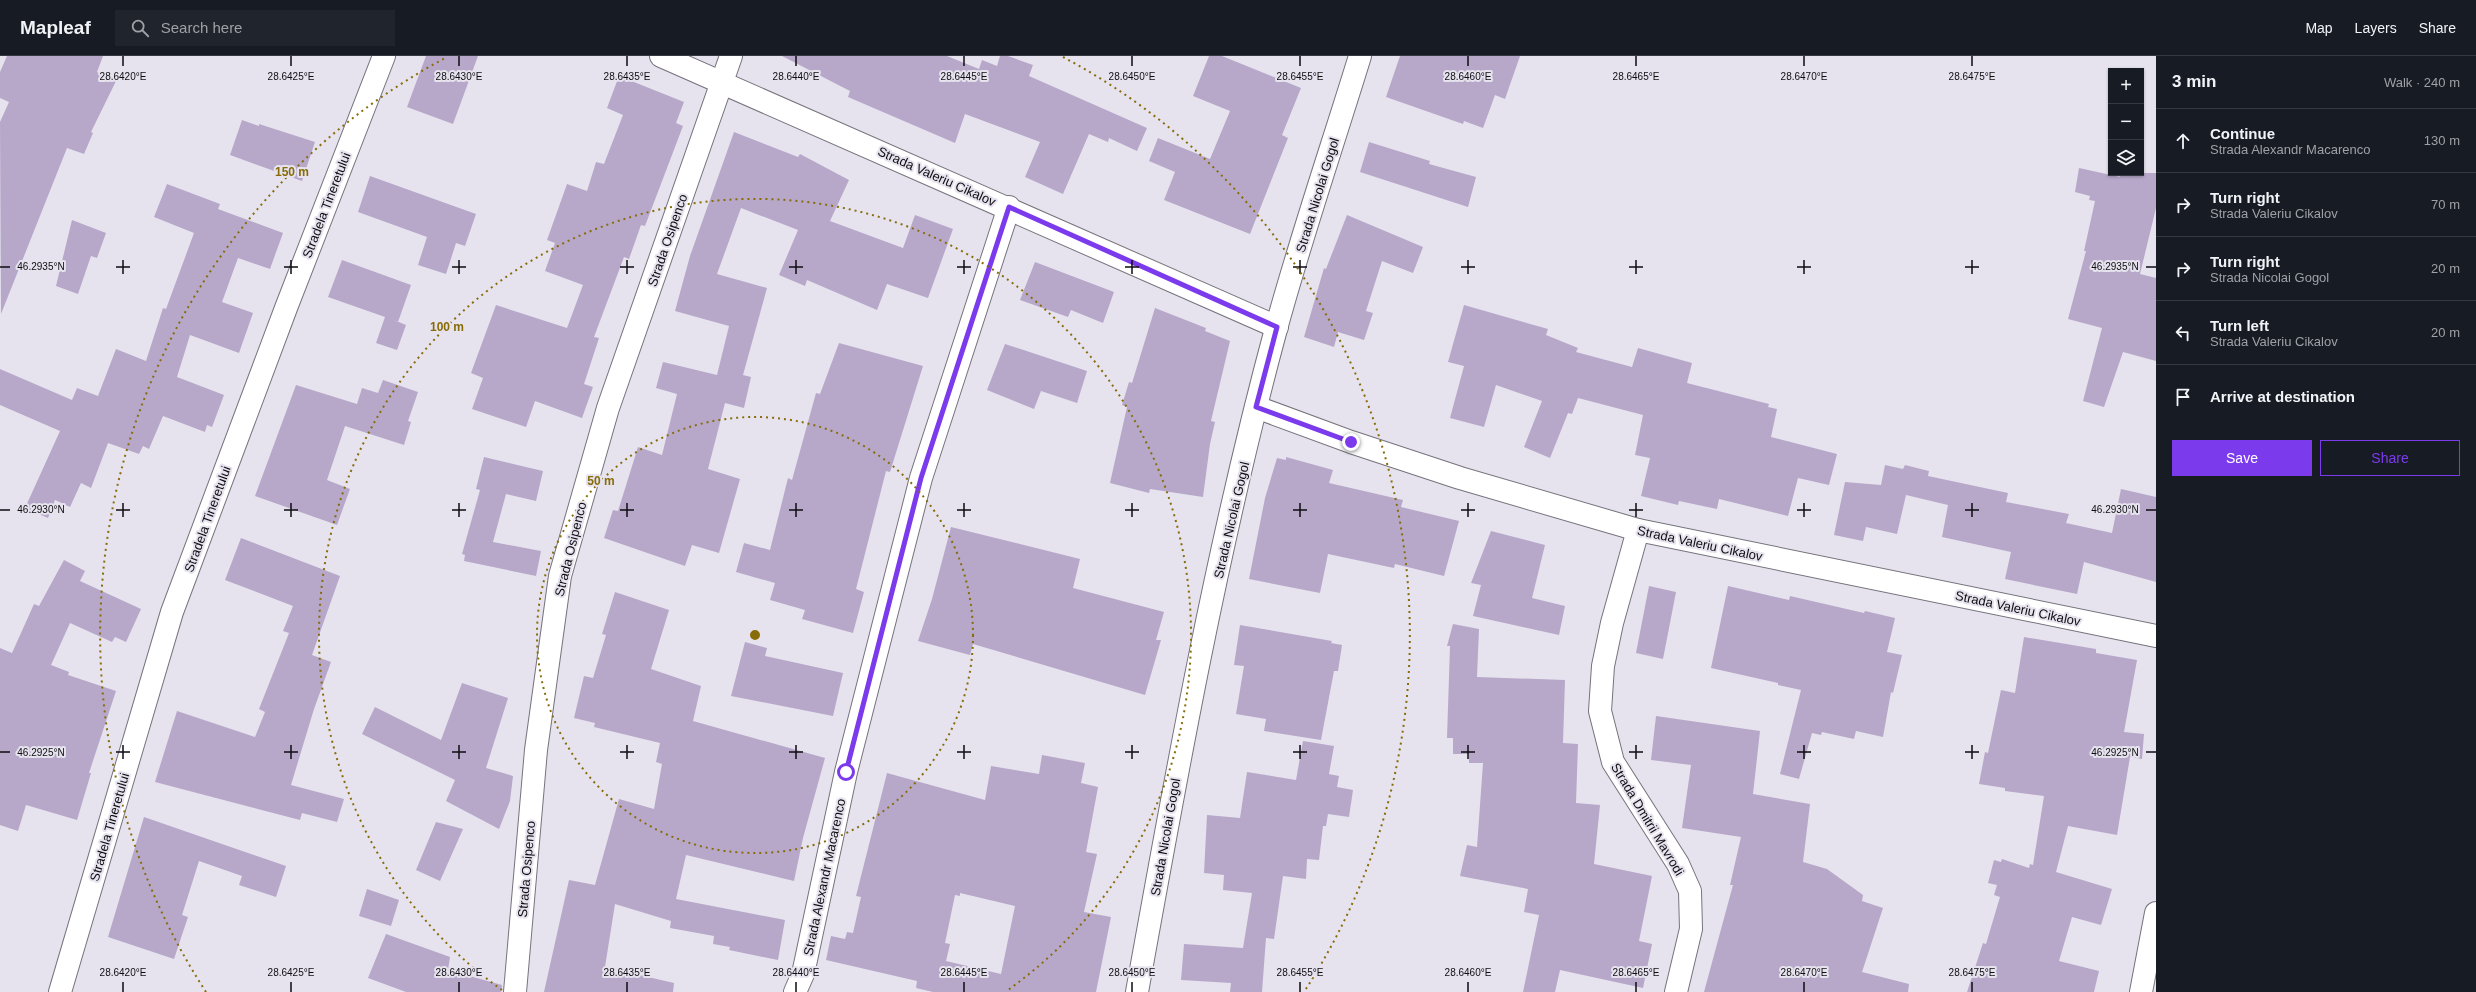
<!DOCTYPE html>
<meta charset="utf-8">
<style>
:root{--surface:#171b24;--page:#20242c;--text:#f1f3f6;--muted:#9ea1a6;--line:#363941;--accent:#7c3aed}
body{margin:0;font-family:Arial,sans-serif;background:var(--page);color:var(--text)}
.controls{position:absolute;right:12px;top:12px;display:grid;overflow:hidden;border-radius:0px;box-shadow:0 1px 3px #0004}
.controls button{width:36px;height:36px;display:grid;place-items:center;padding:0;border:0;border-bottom:1px solid var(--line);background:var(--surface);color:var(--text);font:20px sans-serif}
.stop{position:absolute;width:12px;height:12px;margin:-9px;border:3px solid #7c3aed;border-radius:50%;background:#fff}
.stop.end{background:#7c3aed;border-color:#fff;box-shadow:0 1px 4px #0008}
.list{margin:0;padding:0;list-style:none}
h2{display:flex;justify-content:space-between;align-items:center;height:52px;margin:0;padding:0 16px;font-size:17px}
h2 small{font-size:13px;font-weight:400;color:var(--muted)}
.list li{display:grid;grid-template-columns:26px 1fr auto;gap:12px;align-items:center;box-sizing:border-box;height:64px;padding:0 16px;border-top:1px solid var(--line)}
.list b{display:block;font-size:15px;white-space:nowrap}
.list p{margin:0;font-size:13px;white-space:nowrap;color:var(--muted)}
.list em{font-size:13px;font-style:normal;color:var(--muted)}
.actions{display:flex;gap:8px;padding:12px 16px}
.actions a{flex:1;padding:9px 0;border:1px solid var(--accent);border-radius:0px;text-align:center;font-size:14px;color:var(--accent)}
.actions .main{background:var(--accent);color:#fff}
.icon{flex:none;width:22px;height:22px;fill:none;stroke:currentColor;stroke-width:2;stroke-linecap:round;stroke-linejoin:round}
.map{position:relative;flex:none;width:2156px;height:936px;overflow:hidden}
header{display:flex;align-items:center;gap:24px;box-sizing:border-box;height:56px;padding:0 20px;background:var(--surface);border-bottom:1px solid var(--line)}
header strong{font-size:19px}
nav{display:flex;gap:22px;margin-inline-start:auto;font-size:14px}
.search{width:280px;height:36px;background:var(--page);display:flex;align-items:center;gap:10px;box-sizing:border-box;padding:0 14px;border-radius:0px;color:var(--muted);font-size:15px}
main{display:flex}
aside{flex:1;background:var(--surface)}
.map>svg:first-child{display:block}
.building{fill:#b7a8ca;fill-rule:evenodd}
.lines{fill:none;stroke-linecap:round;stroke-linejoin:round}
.minor-casing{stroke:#76737d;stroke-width:24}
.minor{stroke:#fff;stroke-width:22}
.route{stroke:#7c3aed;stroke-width:5}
.ticks{fill:none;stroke:#0e0d11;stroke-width:1.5}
.ring{fill:none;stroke:#876c09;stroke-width:2;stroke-dasharray:2 4}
.labels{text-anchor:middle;stroke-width:4;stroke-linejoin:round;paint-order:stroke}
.street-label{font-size:13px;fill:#0e0d11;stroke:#e6e3ee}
.ticks-label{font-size:10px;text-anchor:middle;fill:#0e0d11;stroke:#e6e3ee;stroke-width:4;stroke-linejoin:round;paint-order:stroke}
.centre{fill:#876c09;stroke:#e6e3ee;stroke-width:2}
.ring-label{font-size:12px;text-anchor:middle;font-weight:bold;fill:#876c09;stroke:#e6e3ee;stroke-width:4;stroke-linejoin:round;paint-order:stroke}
</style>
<header>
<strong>Mapleaf</strong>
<div class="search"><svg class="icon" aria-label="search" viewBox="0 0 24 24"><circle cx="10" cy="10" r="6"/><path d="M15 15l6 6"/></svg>Search here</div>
<nav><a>Map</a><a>Layers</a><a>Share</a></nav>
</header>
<main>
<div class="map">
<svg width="2156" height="936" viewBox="0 0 2156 936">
<rect width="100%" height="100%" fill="#e6e3ee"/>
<g class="building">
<polygon points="7,0 103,0 97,16 116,25 91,76 93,77 84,98 67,92 1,258 0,66 9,46 0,42 0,16"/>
<polygon points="426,0 478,0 453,68 407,51"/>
<polygon points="782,0 947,0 979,13 982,4 997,10 1000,0 1008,0 1033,9 1029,20 1147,72 1137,95 1109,82 1108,86 1089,78 1063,138 1025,121 1040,86 965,58 955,87 848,41 850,35"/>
<polygon points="1209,0 1222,0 1301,32 1282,79 1288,82 1250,178 1164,144 1175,116 1149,105 1158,82 1210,103 1230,55 1193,40"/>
<polygon points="1400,0 1520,0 1505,43 1495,39 1483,72 1464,65 1463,68 1386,41"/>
<polygon points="619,20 684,46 676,67 683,70 645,170 641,169 629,203 624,201 594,281 599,282 584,328 593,331 582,362 535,345 526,371 472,353 483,322 471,317 496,249 567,272 583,229 545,215 555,187 547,184 567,128 587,135 596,106 604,108 623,59 607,52"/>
<polygon points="242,64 259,70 259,68 315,86 302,125 230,99"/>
<polygon points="734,76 798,101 800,98 849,124 830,165 903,192 915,159 953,173 928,242 887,228 877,254 807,224 805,230 779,219 798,174 741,152 717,218 767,232 743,319 751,321 744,352 725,347 708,413 740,423 719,497 692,489 685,510 604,482 613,454 618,455 638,391 662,399 677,338 656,332 663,306 717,319 729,270 675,255 690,200"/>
<polygon points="1369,86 1430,105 1429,108 1476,121 1468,151 1360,116"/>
<polygon points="2079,112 2120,121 2121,117 2156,117 2156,152 2140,218 2156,222 2156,305 2123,296 2104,351 2083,345 2102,272 2068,263 2086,195 2084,195 2095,145 2089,144 2090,140 2075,136"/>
<polygon points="370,120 476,158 465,190 456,187 446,218 418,209 427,181 358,156"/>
<polygon points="167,128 220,148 218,153 283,177 270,213 238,202 222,246 253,257 239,297 190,279 177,321 224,339 212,371 207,369 205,376 163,360 149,393 143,390 139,398 108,387 91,432 81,427 70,451 55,444 48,462 25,452 60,375 0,349 0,313 72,344 77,332 98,340 116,293 146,305 163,252 166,253 194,177 154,161"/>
<polygon points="1347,159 1423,191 1413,217 1382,205 1366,255 1373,257 1364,284 1338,276 1334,291 1304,281 1324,212 1326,213"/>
<polygon points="72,164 106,177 97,202 91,200 78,238 56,230"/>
<polygon points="342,204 411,229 398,266 394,264 406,269 397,294 376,287 385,261 328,241"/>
<polygon points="1035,206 1114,236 1103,267 1071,254 1068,261 1020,244"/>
<polygon points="1464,249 1548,273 1546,279 1578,292 1576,296 1632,311 1638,292 1692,307 1687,327 1769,348 1768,351 1777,353 1771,381 1837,398 1829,429 1798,422 1788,460 1719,443 1717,453 1679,445 1678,449 1641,440 1650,402 1635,399 1643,359 1578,342 1572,358 1568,357 1550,402 1524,391 1542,345 1496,329 1484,371 1450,362 1464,310 1448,306"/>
<polygon points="1155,252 1206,272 1205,275 1230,285 1211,365 1215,366 1210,388 1203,441 1150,433 1149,437 1110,427 1127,351 1122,349 1129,326 1132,327"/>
<polygon points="839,287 923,310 890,416 886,415 856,533 864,536 853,577 802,563 805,554 770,544 775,527 736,516 744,487 770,494 788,422 792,424 816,337 820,338"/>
<polygon points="1005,288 1087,315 1077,347 1041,335 1034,353 987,334"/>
<polygon points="383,324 418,336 408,365 411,366 404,389 345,370 327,424 350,433 337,469 255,440 296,329 357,348 362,332 378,337"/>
<polygon points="484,401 543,415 536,445 506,438 493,486 541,495 536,520 464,505 465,499 462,498 480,434 476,433"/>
<polygon points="1286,401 1333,414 1329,427 1403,444 1401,451 1459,465 1444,520 1395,508 1394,512 1328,498 1320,537 1249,523 1265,442 1277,402 1286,404"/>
<polygon points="1885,409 1903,413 1905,409 1929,415 1928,420 2008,437 2006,446 2069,458 2066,467 2112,477 2121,433 2156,441 2156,526 2084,506 2077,538 2005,523 2011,496 1942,481 1948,449 1906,439 1897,478 1866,471 1863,485 1834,479 1845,426 1881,429"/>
<polygon points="951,471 1080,503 1073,532 1164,556 1156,584 1161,584 1145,639 973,588 970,599 918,585 932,543"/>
<polygon points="1491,475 1545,489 1532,542 1565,550 1559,579 1473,560 1481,529 1471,527"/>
<polygon points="241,482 340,520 312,599 331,606 314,653 291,729 344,743 337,766 302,757 300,764 155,726 177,655 255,681 265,656 259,653 289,577 283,575 293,550 225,524"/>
<polygon points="64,504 85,515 80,525 141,553 126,586 115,581 112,586 70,567 51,609 69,616 68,619 116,635 89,717 91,717 77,764 26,749 18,775 0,769 0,592 12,597 34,548 39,550"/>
<polygon points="1649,530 1676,536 1663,603 1636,597"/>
<polygon points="1728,530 1789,544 1790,540 1864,557 1865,555 1895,562 1887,596 1902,599 1893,637 1891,636 1883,681 1856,675 1854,683 1822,676 1821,679 1812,677 1799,723 1780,718 1801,634 1778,629 1778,627 1711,612"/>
<polygon points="615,536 669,554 651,613 701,630 693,665 825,702 803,782 794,825 686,799 676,843 785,864 778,904 729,894 730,891 713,888 714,880 670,872 671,865 615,848 605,911 674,927 673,936 544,936 569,824 595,829 619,743 654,753 662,708 656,706 660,687 594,671 595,667 574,662 584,620 593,622 606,579 602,578"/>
<polygon points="1453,568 1479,573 1477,621 1565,624 1563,687 1578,688 1576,747 1600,749 1594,808 1652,820 1639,885 1652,888 1643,932 1560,914 1555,936 1523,936 1539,859 1524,856 1528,833 1460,820 1467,789 1477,791 1483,707 1469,707 1469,698 1453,698 1453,682 1447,682 1450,590 1447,590"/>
<polygon points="1240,569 1332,585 1331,587 1342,589 1338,615 1334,615 1321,684 1264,675 1266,663 1236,658 1244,610 1234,609"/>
<polygon points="2024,581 2096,593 2096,597 2137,604 2124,676 2144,678 2142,703 2130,701 2117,779 2068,770 2056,816 2112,833 2101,869 2072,861 2059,905 2099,915 2094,936 1967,936 1983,887 1986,888 2000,841 1994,839 1997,829 1988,827 1994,804 2001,806 2002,803 2029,812 2030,808 2033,809 2044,740 2005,735 2005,732 1979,728 1985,696 1988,697 2001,634 2015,637"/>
<polygon points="745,586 767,592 765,600 843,617 833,660 731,640"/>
<polygon points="462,627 508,642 486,712 513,720 510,745 499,773 446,745 455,724 362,678 375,651 441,684"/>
<polygon points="1656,660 1760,675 1753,738 1810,748 1803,806 1827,813 1863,839 1862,845 1883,852 1862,916 1909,928 1908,936 1704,936 1733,829 1730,829 1741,781 1682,772 1691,709 1651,704"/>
<polygon points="1303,685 1334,690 1329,718 1339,720 1337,731 1353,734 1349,761 1328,758 1326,770 1323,770 1319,804 1307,803 1306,823 1283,820 1274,883 1266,882 1262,936 1230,936 1231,927 1181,924 1184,888 1243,892 1252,837 1223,834 1224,819 1204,817 1207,759 1240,762 1247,716 1296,724"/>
<path d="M1042 699 1085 707 1081 727 1098 731 1086 796 1097 798 1084 856 1111 861 1096 936H933L916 932 917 925 826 904 831 880 845 883 847 876 853 877 861 841 856 840 887 717 985 744 991 710 1039 718ZM960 837 1015 850 1001 918 946 905 950 888 945 887 955 839 960 840Z"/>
<polygon points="144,761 286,810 276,841 239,829 242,820 199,805 182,859 188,861 174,903 108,881"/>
<polygon points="436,766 463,773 440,825 416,814"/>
<polygon points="367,833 399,844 391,870 359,860"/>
<polygon points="386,878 450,901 448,914 502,929 501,936 406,936 368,922"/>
</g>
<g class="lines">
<g class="minor-casing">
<g id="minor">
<polyline points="661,0 1277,271"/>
<polyline points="1256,351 1351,386 1460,422 1638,474 2156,580"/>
<polyline points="1638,474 1612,567 1603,610 1600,655 1613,706 1678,808 1690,835 1691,873 1676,936"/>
<polyline points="60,936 172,556 286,252 384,0"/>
<polyline points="515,936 536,694 560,520 608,352 731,0"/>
<polyline points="795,936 803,918 846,716 921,422 1009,151"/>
<path d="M1137 936C1177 714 1217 491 1276 273 1301 181 1332 91 1360 0"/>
<polyline points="2141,936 2156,857"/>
</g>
</g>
<use href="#minor" class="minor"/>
</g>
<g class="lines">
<polyline class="route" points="846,716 921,422 1009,151 1277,271 1256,351 1351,386"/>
</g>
<path class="ticks" d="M123 0V10M291 0V10M459 0V10M627 0V10M796 0V10M964 0V10M1132 0V10M1300 0V10M1468 0V10M1636 0V10M1804 0V10M1972 0V10M123 204V218M291 204V218M459 204V218M627 204V218M796 204V218M964 204V218M1132 204V218M1300 204V218M1468 204V218M1636 204V218M1804 204V218M1972 204V218M0 211H10M116 211H130M284 211H298M452 211H466M620 211H634M789 211H803M957 211H971M1125 211H1139M1293 211H1307M1461 211H1475M1629 211H1643M1797 211H1811M1965 211H1979M2146 211H2156M123 447V461M291 447V461M459 447V461M627 447V461M796 447V461M964 447V461M1132 447V461M1300 447V461M1468 447V461M1636 447V461M1804 447V461M1972 447V461M0 454H10M116 454H130M284 454H298M452 454H466M620 454H634M789 454H803M957 454H971M1125 454H1139M1293 454H1307M1461 454H1475M1629 454H1643M1797 454H1811M1965 454H1979M2146 454H2156M123 689V703M291 689V703M459 689V703M627 689V703M796 689V703M964 689V703M1132 689V703M1300 689V703M1468 689V703M1636 689V703M1804 689V703M1972 689V703M0 696H10M116 696H130M284 696H298M452 696H466M620 696H634M789 696H803M957 696H971M1125 696H1139M1293 696H1307M1461 696H1475M1629 696H1643M1797 696H1811M1965 696H1979M2146 696H2156M123 926V936M291 926V936M459 926V936M627 926V936M796 926V936M964 926V936M1132 926V936M1300 926V936M1468 926V936M1636 926V936M1804 926V936M1972 926V936"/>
<g class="ring">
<circle cx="755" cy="579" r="218"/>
<path d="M502 934A436 436 0 1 1 1008 934"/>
<path d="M206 936A655 655 0 0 1 447 1M1063 1A655 655 0 0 1 1304 936"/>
</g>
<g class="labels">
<g class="street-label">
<text transform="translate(937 120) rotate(24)" y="5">Strada Valeriu Cikalov</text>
<text transform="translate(1317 139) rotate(-73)" y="5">Strada Nicolai Gogol</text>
<text transform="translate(326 149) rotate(-69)" y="5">Stradela Tineretului</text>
<text transform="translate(667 184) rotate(-71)" y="5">Strada Osipenco</text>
<text transform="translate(207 463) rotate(-70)" y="5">Stradela Tineretului</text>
<text transform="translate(1231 464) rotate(-77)" y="5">Strada Nicolai Gogol</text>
<text transform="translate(1700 487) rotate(12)" y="5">Strada Valeriu Cikalov</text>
<text transform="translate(570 493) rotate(-76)" y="5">Strada Osipenco</text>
<text transform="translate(2018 552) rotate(12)" y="5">Strada Valeriu Cikalov</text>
<text transform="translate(1648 763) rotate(59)" y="5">Strada Dmitrii Mavrodi</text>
<text transform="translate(109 771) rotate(-74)" y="5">Stradela Tineretului</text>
<text transform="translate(1165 781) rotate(-80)" y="5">Strada Nicolai Gogol</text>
<text transform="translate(526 813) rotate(-85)" y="5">Strada Osipenco</text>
<text transform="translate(824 821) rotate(-78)" y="5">Strada Alexandr Macarenco</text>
</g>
</g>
<g class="ticks-label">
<text x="123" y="24">28.6420°E</text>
<text x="291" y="24">28.6425°E</text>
<text x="459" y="24">28.6430°E</text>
<text x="627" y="24">28.6435°E</text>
<text x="796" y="24">28.6440°E</text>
<text x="964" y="24">28.6445°E</text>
<text x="1132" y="24">28.6450°E</text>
<text x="1300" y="24">28.6455°E</text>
<text x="1468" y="24">28.6460°E</text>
<text x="1636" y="24">28.6465°E</text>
<text x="1804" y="24">28.6470°E</text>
<text x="1972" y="24">28.6475°E</text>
<text x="41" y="214">46.2935°N</text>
<text x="2115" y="214">46.2935°N</text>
<text x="41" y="457">46.2930°N</text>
<text x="2115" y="457">46.2930°N</text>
<text x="41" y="700">46.2925°N</text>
<text x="2115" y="700">46.2925°N</text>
<text x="123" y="920">28.6420°E</text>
<text x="291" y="920">28.6425°E</text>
<text x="459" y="920">28.6430°E</text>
<text x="627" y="920">28.6435°E</text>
<text x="796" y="920">28.6440°E</text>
<text x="964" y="920">28.6445°E</text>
<text x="1132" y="920">28.6450°E</text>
<text x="1300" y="920">28.6455°E</text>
<text x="1468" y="920">28.6460°E</text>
<text x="1636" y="920">28.6465°E</text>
<text x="1804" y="920">28.6470°E</text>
<text x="1972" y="920">28.6475°E</text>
</g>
<circle cx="755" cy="579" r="6" class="centre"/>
<g class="ring-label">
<text x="292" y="120">150 m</text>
<text x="447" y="275">100 m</text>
<text x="601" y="429">50 m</text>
</g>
</svg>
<div class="controls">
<button>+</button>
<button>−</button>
<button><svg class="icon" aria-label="layers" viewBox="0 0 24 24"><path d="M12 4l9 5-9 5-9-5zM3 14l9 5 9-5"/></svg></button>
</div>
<div class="stop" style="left:846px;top:716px"></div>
<div class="stop end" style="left:1351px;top:386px"></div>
</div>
<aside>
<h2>3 min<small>Walk · 240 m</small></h2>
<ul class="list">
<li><svg class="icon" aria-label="ahead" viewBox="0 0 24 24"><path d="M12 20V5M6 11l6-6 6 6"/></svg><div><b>Continue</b><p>Strada Alexandr Macarenco</p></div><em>130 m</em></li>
<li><svg class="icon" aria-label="right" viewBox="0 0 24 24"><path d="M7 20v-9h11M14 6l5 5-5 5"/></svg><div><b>Turn right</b><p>Strada Valeriu Cikalov</p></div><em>70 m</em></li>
<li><svg class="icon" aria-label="right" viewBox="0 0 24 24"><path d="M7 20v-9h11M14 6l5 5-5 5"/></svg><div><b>Turn right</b><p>Strada Nicolai Gogol</p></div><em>20 m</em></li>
<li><svg class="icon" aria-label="left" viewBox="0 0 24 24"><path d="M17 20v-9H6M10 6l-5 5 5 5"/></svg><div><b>Turn left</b><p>Strada Valeriu Cikalov</p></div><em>20 m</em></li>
<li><svg class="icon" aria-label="arrive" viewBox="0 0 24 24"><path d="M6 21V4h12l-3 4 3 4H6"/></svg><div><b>Arrive at destination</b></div></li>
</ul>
<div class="actions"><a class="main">Save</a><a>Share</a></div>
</aside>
</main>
